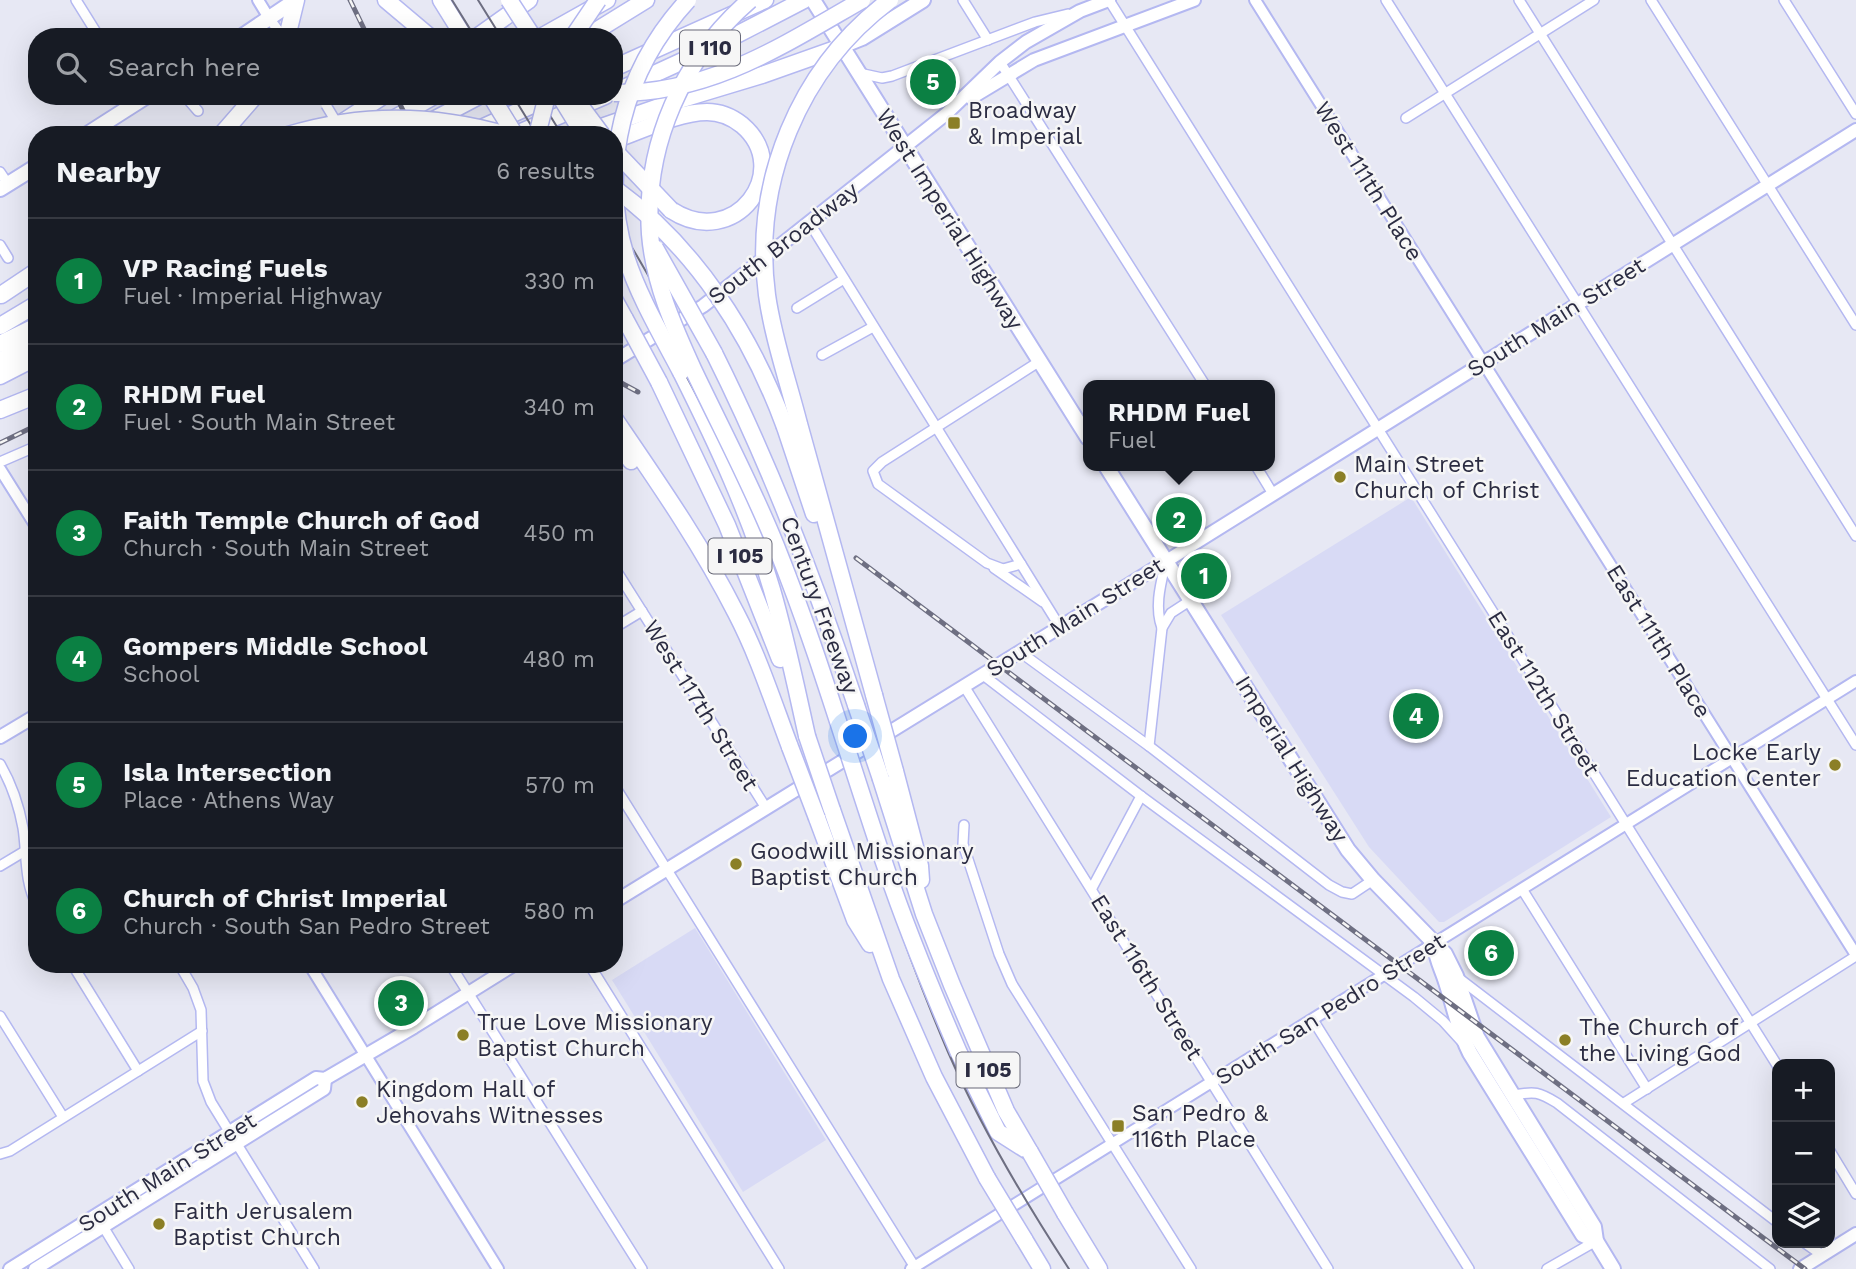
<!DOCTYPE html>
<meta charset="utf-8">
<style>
:root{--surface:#171b24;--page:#242831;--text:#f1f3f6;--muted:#9ea1a6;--line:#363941;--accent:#0b8043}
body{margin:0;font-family:"Work Sans",sans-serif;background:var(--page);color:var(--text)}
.controls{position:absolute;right:21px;bottom:21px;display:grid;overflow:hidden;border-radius:14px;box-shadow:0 7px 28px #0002}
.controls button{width:63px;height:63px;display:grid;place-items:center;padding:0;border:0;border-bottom:2px solid var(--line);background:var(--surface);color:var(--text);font:35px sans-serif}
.you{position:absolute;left:856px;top:737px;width:24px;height:24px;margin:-18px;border:5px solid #fff;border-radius:50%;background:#1a73e8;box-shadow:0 0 0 10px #1a73e833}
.badge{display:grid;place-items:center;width:46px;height:46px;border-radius:50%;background:var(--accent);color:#fff;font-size:23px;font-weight:700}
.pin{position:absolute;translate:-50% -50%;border:4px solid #fff;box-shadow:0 2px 7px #0006}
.popup{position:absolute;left:1083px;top:380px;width:192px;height:91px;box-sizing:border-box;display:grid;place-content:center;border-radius:14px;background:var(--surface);filter:drop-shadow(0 2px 5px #0005);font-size:23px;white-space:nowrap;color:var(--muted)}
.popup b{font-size:26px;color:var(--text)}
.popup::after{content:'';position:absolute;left:50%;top:100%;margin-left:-14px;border:14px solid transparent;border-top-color:var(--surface)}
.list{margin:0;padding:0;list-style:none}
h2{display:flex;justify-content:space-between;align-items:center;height:91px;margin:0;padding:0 28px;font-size:30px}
h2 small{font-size:23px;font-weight:400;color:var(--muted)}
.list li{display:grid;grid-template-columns:46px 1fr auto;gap:21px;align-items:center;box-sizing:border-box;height:126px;padding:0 28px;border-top:2px solid var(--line)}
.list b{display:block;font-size:26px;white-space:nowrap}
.list p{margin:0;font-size:23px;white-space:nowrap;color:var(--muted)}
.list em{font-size:23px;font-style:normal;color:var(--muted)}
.icon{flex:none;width:38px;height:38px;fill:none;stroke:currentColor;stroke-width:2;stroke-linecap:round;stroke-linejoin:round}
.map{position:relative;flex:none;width:1856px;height:1269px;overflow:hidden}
.search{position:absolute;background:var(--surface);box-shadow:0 7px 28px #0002;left:28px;top:28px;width:595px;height:77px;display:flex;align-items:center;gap:18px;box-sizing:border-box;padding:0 24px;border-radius:28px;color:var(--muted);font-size:26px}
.panel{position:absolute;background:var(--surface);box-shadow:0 7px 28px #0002;left:28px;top:126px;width:595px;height:847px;border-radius:28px}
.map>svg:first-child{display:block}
.built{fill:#d8daf5}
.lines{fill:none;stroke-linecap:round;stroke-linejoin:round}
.minor-casing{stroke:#b4b8f1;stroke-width:12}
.tertiary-casing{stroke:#b4b8f1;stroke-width:14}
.secondary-casing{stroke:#b4b8f1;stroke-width:16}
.primary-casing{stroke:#b4b8f1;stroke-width:18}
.motorway-casing{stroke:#b4b8f1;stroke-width:19}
.minor{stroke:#fff;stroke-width:9}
.tertiary{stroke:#fff;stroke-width:10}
.secondary{stroke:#fff;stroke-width:12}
.primary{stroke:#fff;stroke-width:14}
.motorway{stroke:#fff;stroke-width:16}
.tram{stroke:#6e6f82;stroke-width:2}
.rail-casing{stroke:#6e6f82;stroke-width:5}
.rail{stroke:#f6f6f6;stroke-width:2.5;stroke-dasharray:8;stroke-linecap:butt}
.minor-bridge-casing{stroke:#b4b8f1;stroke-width:12;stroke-linecap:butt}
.motorway-bridge-casing{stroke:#b4b8f1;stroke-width:19;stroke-linecap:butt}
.minor-bridge{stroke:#fff;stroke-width:9}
.motorway-bridge{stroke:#fff;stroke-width:16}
.poi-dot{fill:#8b7f26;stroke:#f6f6f6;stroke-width:2.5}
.labels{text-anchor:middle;stroke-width:5;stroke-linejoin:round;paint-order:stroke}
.shield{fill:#f6f6f6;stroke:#686978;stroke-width:2}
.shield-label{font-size:21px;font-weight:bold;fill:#2b2c42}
.poi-label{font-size:23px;fill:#2b2c42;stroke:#f6f6f6;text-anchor:start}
.street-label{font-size:23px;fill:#2b2c42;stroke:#f6f6f6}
</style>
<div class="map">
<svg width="1856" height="1269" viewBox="0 0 1856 1269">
<rect width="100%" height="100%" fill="#e7e8f4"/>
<g class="built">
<polygon points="1411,497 1611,817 1444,922 1439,922 1369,847 1221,615"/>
<polygon points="695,928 826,1140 743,1192 612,980"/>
</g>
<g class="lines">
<g class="minor-casing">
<g id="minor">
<polyline points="76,0 99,37"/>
<polyline points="963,0 988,40"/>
<polyline points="1109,0 1777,1065"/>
<polyline points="1386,0 1856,745"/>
<polyline points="1519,0 1856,536"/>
<polyline points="1651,0 1856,325"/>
<polyline points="1784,0 1856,114"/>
<polyline points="269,18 283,37"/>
<polyline points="1000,62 1205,385"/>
<polyline points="859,73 882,78 892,76 1035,22 1068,14"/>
<polyline points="185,96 198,111"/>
<polyline points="1406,118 1594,0"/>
<polyline points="0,172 8,184"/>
<polyline points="809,222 1060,627"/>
<polyline points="0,245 8,258"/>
<polyline points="797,308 844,279"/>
<polyline points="822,355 873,327"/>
<polyline points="0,462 37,446"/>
<polyline points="1256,466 1273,494"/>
<polyline points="1021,564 1003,569 987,563 878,484 873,471 882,462 1040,361"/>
<polyline points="614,567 766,808"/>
<polyline points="994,568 1043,602"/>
<polyline points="614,628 642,611"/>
<path d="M1162 628C1154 606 1161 583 1166 561"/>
<polyline points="1020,652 1149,746 1329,885 1342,892 1352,894 1373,880"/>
<polyline points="983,675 1141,796 1414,997 1443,1021 1464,1044"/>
<polyline points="964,686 1328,1269"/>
<polyline points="1149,746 1162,628 1171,613 1191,600"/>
<path d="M0 764C11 783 19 806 23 828 27 853 24 882 37 905"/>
<polyline points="614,785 916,1269"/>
<polyline points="964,825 963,844 999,954 1012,984 1191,1269"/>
<polyline points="0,866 25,851 37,849"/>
<polyline points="1092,888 1141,796"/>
<polyline points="1522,889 1647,1089"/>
<polyline points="72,964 138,1071"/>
<polyline points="179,964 193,988 201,1010 203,1081 211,1102 314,1269"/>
<polyline points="450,964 642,1269"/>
<polyline points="589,964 779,1269"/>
<polyline points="1456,976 1777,1222"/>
<polyline points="0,1016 63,1117"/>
<polyline points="1313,1020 1469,1269"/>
<path d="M1514 1095C1535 1091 1539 1092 1557 1103L1770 1269"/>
<polyline points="1624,1103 1856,956"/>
<polyline points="1830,1151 1856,1194"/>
<polyline points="0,1154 10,1151 202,1031"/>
<polyline points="101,1223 129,1269"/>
<polyline points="1805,1243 1822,1255"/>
<polyline points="1547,1269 1596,1241"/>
</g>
</g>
<g class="tertiary-casing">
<g id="tertiary">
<polyline points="258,0 269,18"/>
<polyline points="1255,0 1856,955"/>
<polyline points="0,469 37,528"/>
<polyline points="309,964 498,1269"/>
<polyline points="911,1269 1856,681"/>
</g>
</g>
<g class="secondary-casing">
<g id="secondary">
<polyline points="971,98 1034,60 1194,0"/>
<polyline points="614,361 703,306 749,270 946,114 1000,62 1026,42 1080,11 1109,0"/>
<polyline points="0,737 37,715"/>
<polyline points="614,902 1120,590 1856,130"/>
<polyline points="10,1269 316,1078 325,1079 414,1027 515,964"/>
<polyline points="35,1269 324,1089 325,1079"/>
<polyline points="1800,1269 1856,1234"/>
</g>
</g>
<g class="primary-casing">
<g id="primary">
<polyline points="813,0 1088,438"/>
<polyline points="241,37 296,0"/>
<polyline points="842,46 862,38 923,0"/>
<polyline points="86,135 147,96"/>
<polyline points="0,189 37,166"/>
<polyline points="1106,466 1348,850 1373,880 1445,954 1456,976 1477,1037 1594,1227 1596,1241 1613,1269"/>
<path d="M1435 945C1436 959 1442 969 1446 982 1454 1006 1458 1030 1470 1053L1583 1235 1596 1241"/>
</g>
</g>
<g class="motorway-casing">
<g id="motorway">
<polyline points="386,0 430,37"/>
<polyline points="441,0 464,37"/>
<polyline points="287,37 296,0"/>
<polyline points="477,37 529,0"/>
<polyline points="541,37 607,0"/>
<polyline points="586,37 646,0"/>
<polyline points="614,68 765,0"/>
<polyline points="626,87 713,47 804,0"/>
<polyline points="587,132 679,100 762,75 841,47"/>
<polyline points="221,135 255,96"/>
<polyline points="323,135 383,96"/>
<polyline points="365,135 434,96"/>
<polyline points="405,135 479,96"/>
<polyline points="466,135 552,96"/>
<polyline points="514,135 605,96"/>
<path d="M614 140C641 131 678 112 707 112 720 112 732 117 742 125 795 170 735 252 671 210"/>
<polyline points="1,295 37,271"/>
<polyline points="614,299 625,319"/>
<polyline points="0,326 37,304"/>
<polyline points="0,344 37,326"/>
<path d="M714 353C771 467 816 584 856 705"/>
<polyline points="0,361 37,342"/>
<path d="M681 372C716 442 750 514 772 590 786 638 796 687 807 736"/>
<polyline points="0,376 37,357"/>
<polyline points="659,382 727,525 780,659"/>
<polyline points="0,410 37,395"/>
<path d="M614 418C657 481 701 544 736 613 758 655 773 702 790 747"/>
<polyline points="799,424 874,695"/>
<polyline points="785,427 814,514"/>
<polyline points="614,438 631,461"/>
<polyline points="895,771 920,866 921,880"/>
<polyline points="881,779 924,914 952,985 1006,1111 1030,1152"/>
<polyline points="832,810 891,979 934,1077 987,1178"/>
<polyline points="817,818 855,920 870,944"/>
<polyline points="959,1053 998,1132 1028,1151"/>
<polyline points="1065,1213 1099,1269"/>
<polyline points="1024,1239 1042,1269"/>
</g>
</g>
<use href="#minor" class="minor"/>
<use href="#tertiary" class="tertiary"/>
<use href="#secondary" class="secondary"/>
<use href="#primary" class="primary"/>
<use href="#motorway" class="motorway"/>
<g class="tram">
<polyline points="452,0 475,37"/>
<polyline points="478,0 501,37"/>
<polyline points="513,96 537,135"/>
<polyline points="538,96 562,135"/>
<path d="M614 218C675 316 727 420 767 528 829 702 875 882 948 1052 981 1128 1024 1200 1069 1269"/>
<polyline points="614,256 682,368 719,437"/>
</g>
<g class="rail-casing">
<g id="rail">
<polyline points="350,0 368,37"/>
<polyline points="396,96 415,135"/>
<polyline points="614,379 638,392"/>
<polyline points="0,443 37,425"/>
<polyline points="856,558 1805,1269"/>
</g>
</g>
<use href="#rail" class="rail"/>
<g class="minor-bridge-casing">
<polyline id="minor-bridge" points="326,105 344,135"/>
</g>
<g class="motorway-bridge-casing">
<g id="motorway-bridge">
<polyline points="509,0 533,37"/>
<path d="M750 0C683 58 644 144 650 234 654 283 673 325 693 369 721 428 752 486 776 546 819 653 850 763 887 871 908 933 933 993 959 1053"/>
<polyline points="573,37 598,0"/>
<path d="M614 93C710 94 782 46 862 0"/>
<polyline points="491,96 515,135"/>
<polyline points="560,96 584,135"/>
<polyline points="573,96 602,135"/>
<path d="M288 135C360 113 435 114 507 135"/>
<polyline points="537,135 547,96"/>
<polyline points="614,150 671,210"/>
<path d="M614 188C695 247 751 334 785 427"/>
<polyline points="655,248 714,353"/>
<polyline points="625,319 659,382"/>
<path d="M681 372C661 334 639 297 626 257 598 166 624 69 688 0"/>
<path d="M799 424C788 381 773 338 767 295 752 182 799 68 890 0"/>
<polyline points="874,695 895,771"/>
<polyline points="856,705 881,779"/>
<polyline points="807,736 832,810"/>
<polyline points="790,747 817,818"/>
<polyline points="1030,1152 1065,1213"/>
<polyline points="987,1178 1024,1239"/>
</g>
</g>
<use href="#minor-bridge" class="minor-bridge"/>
<use href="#motorway-bridge" class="motorway-bridge"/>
</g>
<g class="poi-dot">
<rect x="947" y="116" width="14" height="14" rx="3.5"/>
<circle cx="1340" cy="477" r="7"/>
<circle cx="1835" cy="765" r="7"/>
<circle cx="736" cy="864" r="7"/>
<circle cx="463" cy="1035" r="7"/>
<circle cx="1565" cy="1040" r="7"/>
<circle cx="362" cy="1102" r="7"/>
<rect x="1111" y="1119" width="14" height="14" rx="3.5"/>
<circle cx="159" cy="1224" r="7"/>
</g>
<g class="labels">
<g class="shield">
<rect x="680" y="30.5" width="60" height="35" rx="5"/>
<rect x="708.5" y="538.5" width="63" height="35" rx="5"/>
<rect x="956.5" y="1052.5" width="63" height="35" rx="5"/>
</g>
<g class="shield-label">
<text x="710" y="55">I 110</text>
<text x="740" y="563">I 105</text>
<text x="988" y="1077">I 105</text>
</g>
<g class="poi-label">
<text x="968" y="118">Broadway<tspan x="968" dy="26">&amp; Imperial</tspan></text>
<text x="1354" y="472">Main Street<tspan x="1354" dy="26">Church of Christ</tspan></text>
<text x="1821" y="760" text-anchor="end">Locke Early<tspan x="1821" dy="26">Education Center</tspan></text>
<text x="750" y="859">Goodwill Missionary<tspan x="750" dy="26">Baptist Church</tspan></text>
<text x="477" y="1030">True Love Missionary<tspan x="477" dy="26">Baptist Church</tspan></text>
<text x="1579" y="1035">The Church of<tspan x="1579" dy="26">the Living God</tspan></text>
<text x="376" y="1097">Kingdom Hall of<tspan x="376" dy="26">Jehovahs Witnesses</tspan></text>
<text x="1132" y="1121">San Pedro &amp;<tspan x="1132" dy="26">116th Place</tspan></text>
<text x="173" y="1219">Faith Jerusalem<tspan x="173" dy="26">Baptist Church</tspan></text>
</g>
<g class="street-label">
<text transform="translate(1369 181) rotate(58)" y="8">West 111th Place</text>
<text transform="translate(950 219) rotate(58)" y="8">West Imperial Highway</text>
<text transform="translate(783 243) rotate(-38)" y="8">South Broadway</text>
<text transform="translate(1556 317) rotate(-32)" y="8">South Main Street</text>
<text transform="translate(820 605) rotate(70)" y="8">Century Freeway</text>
<text transform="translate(1075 617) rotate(-32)" y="8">South Main Street</text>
<text transform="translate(1659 641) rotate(58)" y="8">East 111th Place</text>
<text transform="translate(1544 693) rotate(58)" y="8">East 112th Street</text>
<text transform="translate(701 705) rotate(58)" y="8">West 117th Street</text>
<text transform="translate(1292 759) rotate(58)" y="8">Imperial Highway</text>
<text transform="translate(1147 977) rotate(58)" y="8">East 116th Street</text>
<text transform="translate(1330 1009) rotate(-32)" y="8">South San Pedro Street</text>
<text transform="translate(167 1172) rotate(-32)" y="8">South Main Street</text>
</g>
</g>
</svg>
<div class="controls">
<button>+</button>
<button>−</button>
<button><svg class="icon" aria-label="layers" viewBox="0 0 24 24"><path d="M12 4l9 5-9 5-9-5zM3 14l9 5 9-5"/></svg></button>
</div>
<div class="you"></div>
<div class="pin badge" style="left:1204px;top:576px">1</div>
<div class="pin badge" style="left:1179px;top:520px">2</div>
<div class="popup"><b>RHDM Fuel</b>Fuel</div>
<div class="pin badge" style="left:401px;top:1003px">3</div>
<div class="pin badge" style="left:1416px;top:716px">4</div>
<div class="pin badge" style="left:933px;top:82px">5</div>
<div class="pin badge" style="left:1491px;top:953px">6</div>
<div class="search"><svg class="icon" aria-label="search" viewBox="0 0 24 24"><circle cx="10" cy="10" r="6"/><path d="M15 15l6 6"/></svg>Search here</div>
<section class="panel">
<h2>Nearby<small>6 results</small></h2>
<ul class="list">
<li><span class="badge">1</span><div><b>VP Racing Fuels</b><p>Fuel · Imperial Highway</p></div><em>330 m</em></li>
<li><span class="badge">2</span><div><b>RHDM Fuel</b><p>Fuel · South Main Street</p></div><em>340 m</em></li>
<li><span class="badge">3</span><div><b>Faith Temple Church of God</b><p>Church · South Main Street</p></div><em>450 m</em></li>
<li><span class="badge">4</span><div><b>Gompers Middle School</b><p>School</p></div><em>480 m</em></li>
<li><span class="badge">5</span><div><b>Isla Intersection</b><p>Place · Athens Way</p></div><em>570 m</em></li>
<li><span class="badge">6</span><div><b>Church of Christ Imperial</b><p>Church · South San Pedro Street</p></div><em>580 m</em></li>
</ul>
</section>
</div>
